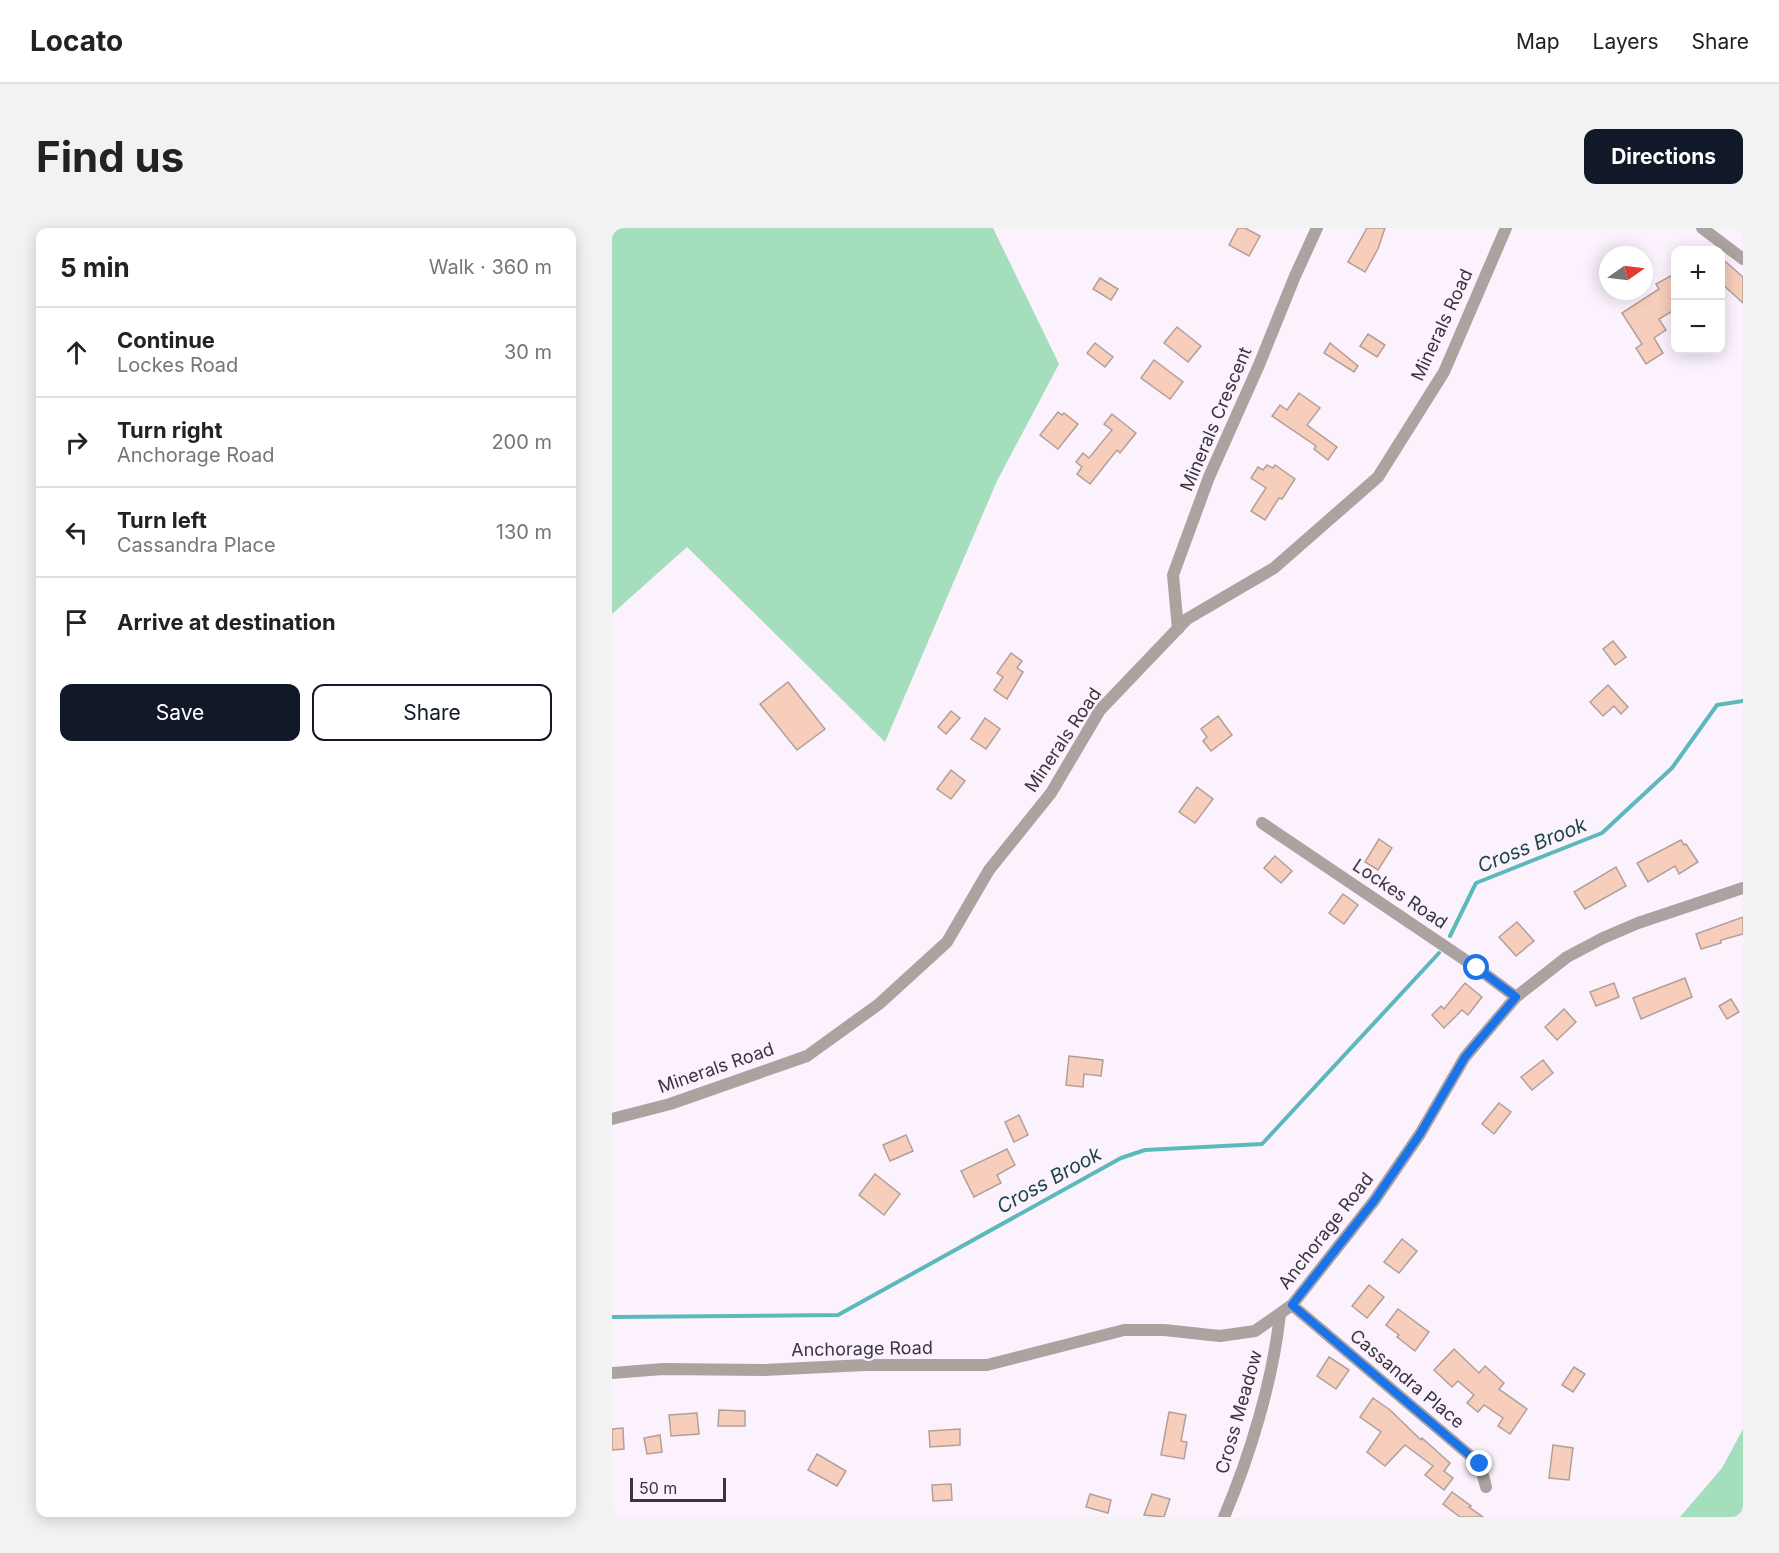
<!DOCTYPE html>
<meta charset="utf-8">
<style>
:root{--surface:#fff;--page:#f2f2f2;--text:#222;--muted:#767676;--line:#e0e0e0;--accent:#111827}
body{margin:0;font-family:Inter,sans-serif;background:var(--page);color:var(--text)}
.controls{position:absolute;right:18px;top:18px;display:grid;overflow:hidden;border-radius:12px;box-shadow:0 3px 15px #0003}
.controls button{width:54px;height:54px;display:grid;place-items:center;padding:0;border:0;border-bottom:2px solid var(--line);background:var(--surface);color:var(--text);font:30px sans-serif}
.compass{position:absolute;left:987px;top:18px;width:54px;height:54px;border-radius:50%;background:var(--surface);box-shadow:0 3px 15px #0003;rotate:76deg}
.scale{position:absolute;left:18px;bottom:15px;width:96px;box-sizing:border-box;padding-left:6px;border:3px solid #3a353c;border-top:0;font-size:16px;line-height:21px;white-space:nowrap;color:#3a353c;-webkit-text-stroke:4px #fbf2fe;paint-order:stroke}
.stop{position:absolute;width:18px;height:18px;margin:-14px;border:4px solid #1a73e8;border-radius:50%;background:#fff}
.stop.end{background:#1a73e8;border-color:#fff;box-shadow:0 2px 6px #0008}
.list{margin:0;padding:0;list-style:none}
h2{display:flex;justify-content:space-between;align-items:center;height:78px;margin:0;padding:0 24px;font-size:26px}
h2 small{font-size:20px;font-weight:400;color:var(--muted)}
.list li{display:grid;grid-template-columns:39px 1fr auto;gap:18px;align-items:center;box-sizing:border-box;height:90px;padding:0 24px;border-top:2px solid var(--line)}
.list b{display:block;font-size:22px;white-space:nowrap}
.list p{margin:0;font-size:20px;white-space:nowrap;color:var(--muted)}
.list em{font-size:20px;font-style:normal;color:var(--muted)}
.actions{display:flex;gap:12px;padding:18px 24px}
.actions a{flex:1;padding:14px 0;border:2px solid var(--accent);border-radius:12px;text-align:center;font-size:21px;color:var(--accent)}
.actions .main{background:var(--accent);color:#fff}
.icon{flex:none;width:33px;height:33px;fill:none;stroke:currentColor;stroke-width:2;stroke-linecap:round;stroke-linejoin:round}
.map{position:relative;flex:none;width:1131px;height:1289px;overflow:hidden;border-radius:12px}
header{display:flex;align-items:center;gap:36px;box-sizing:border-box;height:84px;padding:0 30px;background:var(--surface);border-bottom:2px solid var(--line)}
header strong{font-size:28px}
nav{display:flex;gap:33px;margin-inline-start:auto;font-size:21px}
.intro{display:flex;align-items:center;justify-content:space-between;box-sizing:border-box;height:144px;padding:0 36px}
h1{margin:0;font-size:42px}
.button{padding:15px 27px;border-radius:12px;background:var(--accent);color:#fff;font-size:21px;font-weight:700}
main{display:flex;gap:36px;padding:0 36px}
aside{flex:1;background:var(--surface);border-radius:12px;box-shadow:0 3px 15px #0003}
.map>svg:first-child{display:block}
.green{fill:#a4debc}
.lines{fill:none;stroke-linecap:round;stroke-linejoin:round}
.stream{stroke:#5cb9bb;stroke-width:4}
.building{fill:#f7cdbb;stroke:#b2a098;stroke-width:1.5}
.minor{stroke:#aba39f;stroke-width:12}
.route{stroke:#1a73e8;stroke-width:8}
.labels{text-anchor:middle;stroke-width:4.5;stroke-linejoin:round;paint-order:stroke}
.street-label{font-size:18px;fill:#3a353c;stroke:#fbf2fe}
.water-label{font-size:20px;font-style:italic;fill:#1b4647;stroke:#fbf2fe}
</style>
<header>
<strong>Locato</strong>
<nav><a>Map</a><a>Layers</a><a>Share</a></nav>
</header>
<div class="intro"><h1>Find us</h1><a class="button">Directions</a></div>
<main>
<aside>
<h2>5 min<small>Walk · 360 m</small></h2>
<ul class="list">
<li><svg class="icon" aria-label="ahead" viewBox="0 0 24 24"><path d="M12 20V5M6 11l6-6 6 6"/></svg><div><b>Continue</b><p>Lockes Road</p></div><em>30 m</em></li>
<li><svg class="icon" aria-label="right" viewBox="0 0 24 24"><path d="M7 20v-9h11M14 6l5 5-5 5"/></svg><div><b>Turn right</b><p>Anchorage Road</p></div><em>200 m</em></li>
<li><svg class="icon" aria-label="left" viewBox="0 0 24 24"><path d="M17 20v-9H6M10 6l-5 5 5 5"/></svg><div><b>Turn left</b><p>Cassandra Place</p></div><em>130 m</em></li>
<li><svg class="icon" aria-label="arrive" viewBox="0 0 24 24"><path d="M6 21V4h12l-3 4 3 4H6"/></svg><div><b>Arrive at destination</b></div></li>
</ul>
<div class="actions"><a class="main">Save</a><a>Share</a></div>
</aside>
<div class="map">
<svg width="1131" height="1289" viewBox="0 0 1131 1289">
<rect width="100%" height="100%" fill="#fbf2fe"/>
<g class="green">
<polygon points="0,0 381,0 447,136 385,253 273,514 75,319 0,386"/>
<polygon points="1131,1201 1131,1289 1068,1289 1110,1240"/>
</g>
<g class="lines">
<g class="stream">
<polyline points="838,708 864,655 990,605 1060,540 1105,477 1131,473"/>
<polyline points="0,1089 226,1087 509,930 533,922 650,916 827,725"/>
</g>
</g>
<g class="building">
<polygon points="626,0 633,0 648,8 637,28 617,17"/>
<polygon points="755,0 773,0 766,21 753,44 736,34"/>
<polygon points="1108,29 1131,49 1131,75 1108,54"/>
<polygon points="1064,45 1064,81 1047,91 1054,102 1042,110 1051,125 1034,136 1024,120 1030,116 1010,85 1047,61 1044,56"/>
<polygon points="488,50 506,61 499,72 481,61"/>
<polygon points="565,99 589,118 576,134 552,115"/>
<polygon points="756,106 773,117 765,129 748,118"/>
<polygon points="483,115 501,129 493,139 475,125"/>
<polygon points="718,115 746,138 742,144 712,125"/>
<polygon points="542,132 571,154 558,171 529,150"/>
<polygon points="687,165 708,180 695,197 725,219 716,232 702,221 704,218 660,188 668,177 675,182"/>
<polygon points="446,184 450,187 452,185 466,196 446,221 428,207"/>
<polygon points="500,186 524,205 508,225 505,222 478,256 465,246 470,239 464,234 471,225 477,230 500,202 492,196"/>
<polygon points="655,237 661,240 663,237 683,251 670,271 667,270 653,292 639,283 654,260 639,250 646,239 651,242"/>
<polygon points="1001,413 1014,429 1003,437 991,421"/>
<polygon points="399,425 410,433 405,440 411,444 395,471 382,462 391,449 385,445"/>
<polygon points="176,454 213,501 185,522 148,476"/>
<polygon points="996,457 1016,479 1009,486 1002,478 991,488 978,474"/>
<polygon points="339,483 348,490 334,506 326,499"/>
<polygon points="606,488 620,507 599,523 591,513 595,509 589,501"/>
<polygon points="373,490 388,501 374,521 359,511"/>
<polygon points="339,542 353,553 339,571 325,561"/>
<polygon points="585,559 601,571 583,595 567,584"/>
<polygon points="767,611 780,620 766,642 753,634"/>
<polygon points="1069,612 1072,617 1074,616 1086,634 1067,646 1063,638 1036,654 1025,635"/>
<polygon points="663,628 680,643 669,655 652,640"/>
<polygon points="1004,639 1014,658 973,681 962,664"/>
<polygon points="731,666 746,677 732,696 717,685"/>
<polygon points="1131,689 1131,706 1109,712 1109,715 1089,721 1084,706"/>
<polygon points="905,694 922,713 904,728 887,709"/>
<polygon points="1073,750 1080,769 1029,791 1021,770"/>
<polygon points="853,755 870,769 856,787 850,782 832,800 820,787 829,778 832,781"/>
<polygon points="1002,755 1007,769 984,778 978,764"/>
<polygon points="1119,771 1127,784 1115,791 1107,778"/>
<polygon points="952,781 964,794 945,812 933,799"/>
<polygon points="457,828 491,832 489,848 472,846 471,859 454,857"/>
<polygon points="931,832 941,845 920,862 909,849"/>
<polygon points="887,875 899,884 882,906 870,896"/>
<polygon points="407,887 416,907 402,914 393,894"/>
<polygon points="294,907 301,923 278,933 271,917"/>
<polygon points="395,921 403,937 385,947 389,955 362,969 349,943"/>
<polygon points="263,946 288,966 272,987 247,967"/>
<polygon points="790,1011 805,1023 787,1045 772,1034"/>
<polygon points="757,1057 772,1069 755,1090 740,1078"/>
<polygon points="786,1081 817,1104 803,1123 785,1109 787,1107 774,1097"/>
<polygon points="842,1121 867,1145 873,1138 892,1155 887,1161 915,1181 898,1206 886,1198 891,1190 872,1177 866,1184 855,1175 862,1167 846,1153 840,1159 822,1142"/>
<polygon points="717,1129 737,1142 724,1161 705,1148"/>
<polygon points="962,1139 973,1146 961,1164 950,1157"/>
<polygon points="761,1170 778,1182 809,1212 810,1210 838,1235 832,1243 841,1250 832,1262 813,1247 821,1238 793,1217 773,1238 755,1224 769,1204 748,1189"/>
<polygon points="107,1182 133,1183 133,1198 106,1198"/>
<polygon points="557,1184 574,1187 569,1213 575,1214 572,1231 549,1227"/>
<polygon points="85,1185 87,1206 59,1208 57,1187"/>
<polygon points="11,1200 12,1221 0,1222 0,1201"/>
<polygon points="348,1201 348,1217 318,1219 317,1203"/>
<polygon points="48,1207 50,1224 35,1226 32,1210"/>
<polygon points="941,1217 961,1220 957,1252 937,1250"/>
<polygon points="205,1226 234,1243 225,1258 196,1242"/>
<polygon points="339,1256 340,1272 321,1273 320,1257"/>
<polygon points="840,1264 859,1278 857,1279 871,1289 848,1289 831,1276"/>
<polygon points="478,1266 499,1272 496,1285 474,1279"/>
<polygon points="540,1266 558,1271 552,1289 532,1287"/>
</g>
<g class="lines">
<g class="minor">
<polyline points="1090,0 1131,31"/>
<polyline points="566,401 561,347 597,249 647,137 683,48 705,0"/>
<polyline points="650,595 865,740 904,769"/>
<polyline points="0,891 58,876 195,828 267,776 335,714 377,642 439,565 488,482 575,391 662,340 766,249 832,144 894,0"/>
<polyline points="680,1077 868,1236 874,1259"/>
<polyline points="0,1145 51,1141 152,1142 253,1137 375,1137 512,1102 552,1102 608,1108 643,1103 680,1077 762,973 808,906 853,829 904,769 955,729 991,710 1026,695 1131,660"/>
<path d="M612 1289C638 1228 661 1152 668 1086"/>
</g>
</g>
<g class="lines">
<polyline class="route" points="865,740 904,769 853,829 808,906 762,973 680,1077 868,1236"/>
</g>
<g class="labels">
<g class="street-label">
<text transform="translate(830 97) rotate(-65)" y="6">Minerals Road</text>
<text transform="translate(604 191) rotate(-67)" y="6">Minerals Crescent</text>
<text transform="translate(451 512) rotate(-56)" y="6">Minerals Road</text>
<text transform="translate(788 666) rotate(34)" y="6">Lockes Road</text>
<text transform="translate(104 840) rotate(-19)" y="6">Minerals Road</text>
<text transform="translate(714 1003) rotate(-52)" y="6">Anchorage Road</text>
<text transform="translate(250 1121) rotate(-1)" y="6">Anchorage Road</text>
<text transform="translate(795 1151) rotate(40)" y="6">Cassandra Place</text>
<text transform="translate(627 1184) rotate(-74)" y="6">Cross Meadow</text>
</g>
<g class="water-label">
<text transform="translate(920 617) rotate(-22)" y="7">Cross Brook</text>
<text transform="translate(437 952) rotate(-29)" y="7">Cross Brook</text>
</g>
</g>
</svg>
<div class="controls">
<button>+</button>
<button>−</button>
</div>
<svg class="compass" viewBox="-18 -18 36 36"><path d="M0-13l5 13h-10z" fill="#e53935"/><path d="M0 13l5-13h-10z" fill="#767676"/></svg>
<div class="scale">50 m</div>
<div class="stop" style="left:865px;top:740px"></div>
<div class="stop end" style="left:868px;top:1236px"></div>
</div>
</main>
